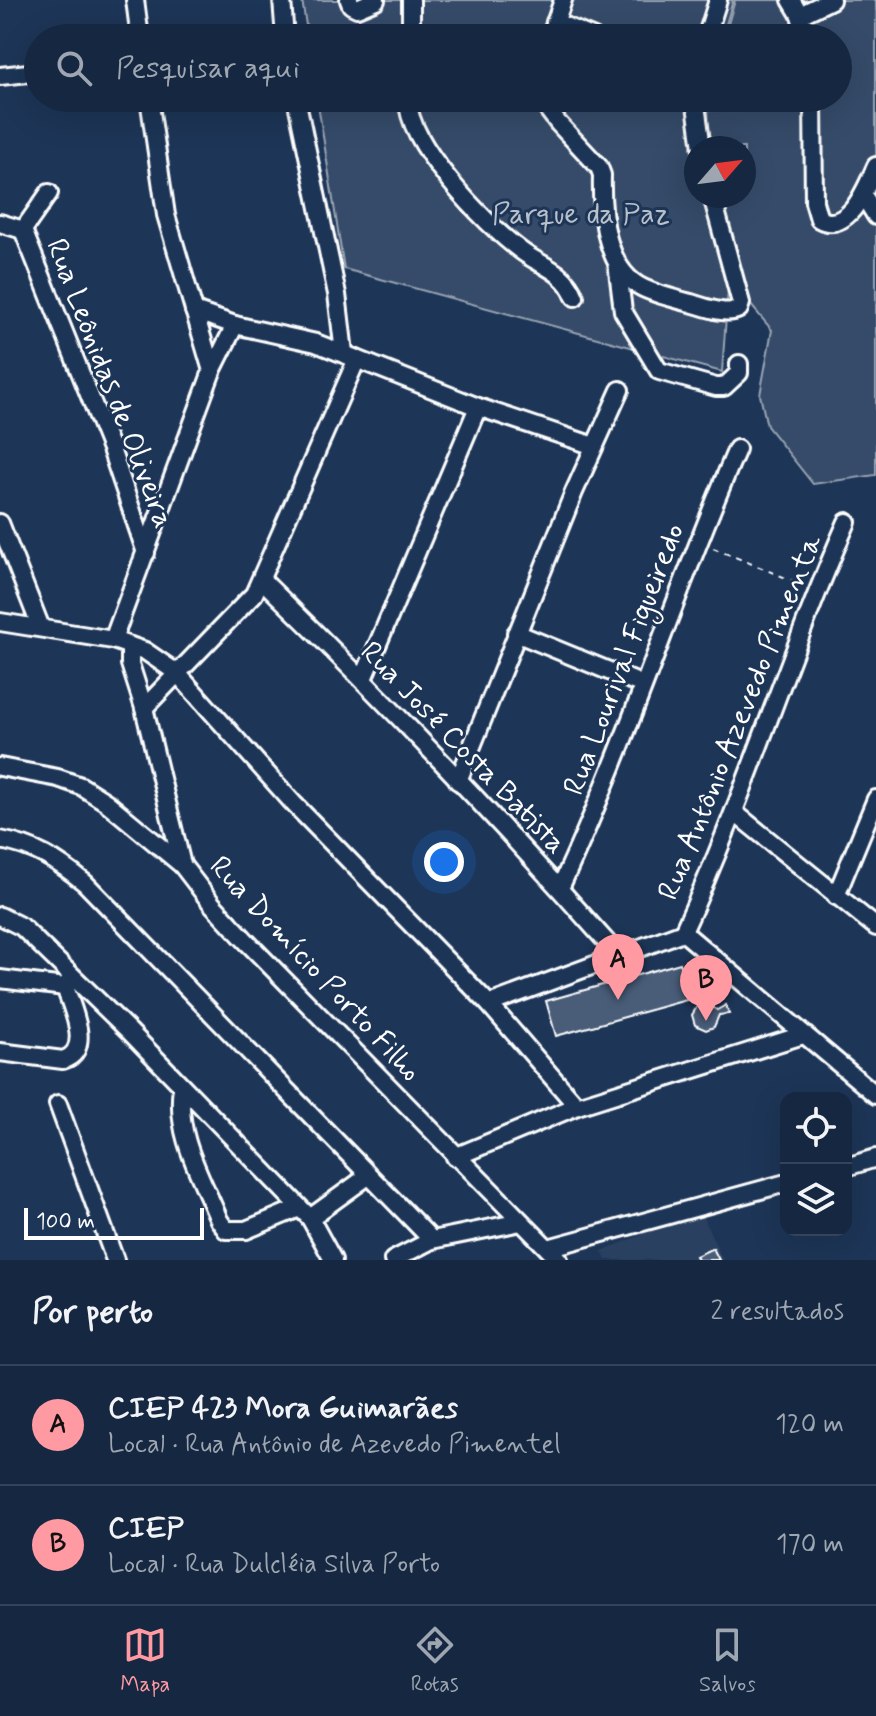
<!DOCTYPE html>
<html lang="pt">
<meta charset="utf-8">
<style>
:root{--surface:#162841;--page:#23344c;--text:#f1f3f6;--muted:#9ea6b1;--line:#35445a;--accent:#ff9aa2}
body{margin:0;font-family:Mynerve,sans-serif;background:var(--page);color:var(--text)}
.controls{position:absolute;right:24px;bottom:24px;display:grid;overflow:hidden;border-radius:16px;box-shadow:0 8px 32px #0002}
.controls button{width:72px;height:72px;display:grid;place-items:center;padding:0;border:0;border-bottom:2px solid var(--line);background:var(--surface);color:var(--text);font:40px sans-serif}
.compass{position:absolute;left:684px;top:136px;width:72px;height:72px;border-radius:50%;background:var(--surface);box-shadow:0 8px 32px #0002;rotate:62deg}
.scale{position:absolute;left:24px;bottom:20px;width:180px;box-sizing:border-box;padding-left:8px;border:4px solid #fff;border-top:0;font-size:22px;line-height:28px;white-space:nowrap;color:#fff;-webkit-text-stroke:6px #1d3557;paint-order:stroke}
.you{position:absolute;left:444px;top:862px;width:28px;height:28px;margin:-20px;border:6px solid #fff;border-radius:50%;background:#1a73e8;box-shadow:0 0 0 12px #1a73e833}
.badge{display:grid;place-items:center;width:52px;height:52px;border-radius:50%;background:var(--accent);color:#111;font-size:26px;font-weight:700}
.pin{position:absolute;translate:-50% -66px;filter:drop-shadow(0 2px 4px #0008)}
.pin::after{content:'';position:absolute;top:42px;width:28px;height:24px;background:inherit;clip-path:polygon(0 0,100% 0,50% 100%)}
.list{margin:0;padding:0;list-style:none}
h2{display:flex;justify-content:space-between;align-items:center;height:104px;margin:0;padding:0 32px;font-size:34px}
h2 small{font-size:26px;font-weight:400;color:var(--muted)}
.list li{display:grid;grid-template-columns:52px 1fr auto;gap:24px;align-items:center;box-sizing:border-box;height:120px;padding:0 32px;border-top:2px solid var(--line)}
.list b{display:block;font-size:30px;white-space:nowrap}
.list p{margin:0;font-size:26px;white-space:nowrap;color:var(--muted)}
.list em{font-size:26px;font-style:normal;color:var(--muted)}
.icon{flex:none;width:44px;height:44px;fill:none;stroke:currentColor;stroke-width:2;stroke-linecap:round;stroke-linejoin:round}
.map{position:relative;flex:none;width:876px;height:1260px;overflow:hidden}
.search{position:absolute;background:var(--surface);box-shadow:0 8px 32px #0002;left:24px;right:24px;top:24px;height:88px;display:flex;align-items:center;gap:20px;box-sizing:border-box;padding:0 28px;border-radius:44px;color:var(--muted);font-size:30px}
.sheet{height:344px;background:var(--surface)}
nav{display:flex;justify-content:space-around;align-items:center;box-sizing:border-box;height:112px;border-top:2px solid var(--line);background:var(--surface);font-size:22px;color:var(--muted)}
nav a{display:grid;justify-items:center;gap:4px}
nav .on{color:var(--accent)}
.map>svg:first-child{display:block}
.built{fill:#2a4161}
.green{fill:#364b69;stroke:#9aa5b4;stroke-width:2}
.building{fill:#4a5d79;stroke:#fff;stroke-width:2}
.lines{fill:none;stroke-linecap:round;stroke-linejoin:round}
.minor-casing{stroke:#fff;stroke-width:22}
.path{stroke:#fff;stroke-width:2;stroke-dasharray:6 6;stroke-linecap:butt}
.minor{stroke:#1d3557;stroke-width:16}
.labels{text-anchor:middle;stroke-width:6;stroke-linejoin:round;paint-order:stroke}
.park-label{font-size:30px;fill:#b9c0ca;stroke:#1d3557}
.street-label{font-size:30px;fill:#fff;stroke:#1d3557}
</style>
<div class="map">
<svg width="876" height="1260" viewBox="0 0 876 1260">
<rect width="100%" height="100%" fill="#1d3557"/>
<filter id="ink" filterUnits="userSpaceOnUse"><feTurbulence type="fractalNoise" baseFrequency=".0125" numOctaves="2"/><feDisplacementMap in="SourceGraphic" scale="16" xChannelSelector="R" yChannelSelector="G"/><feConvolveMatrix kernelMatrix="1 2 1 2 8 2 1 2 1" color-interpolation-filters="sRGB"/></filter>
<g filter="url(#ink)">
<polygon class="built" points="700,1211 723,1260 606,1260 602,1251"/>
<g class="green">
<polygon points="302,0 733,0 722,38 308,38"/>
<polygon points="735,0 876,0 876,475 813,484 767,426 760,395 772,330 745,298 721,196 744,196 744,148 709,148 708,98 838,98 838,38 724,38"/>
<polygon points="317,98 704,98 691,148 696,167 696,196 704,196 728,289 722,372 344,269"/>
</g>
<g class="building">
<polygon points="680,963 690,999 556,1036 546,1001"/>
<polygon points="708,1004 717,1010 726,1005 729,1014 719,1015 714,1027 706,1030 695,1025 692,1015 698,1005"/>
<polygon points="713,1248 719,1260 698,1260 696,1256"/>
</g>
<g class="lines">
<g class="minor-casing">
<g id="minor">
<polyline points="135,0 140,38"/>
<polyline points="282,0 285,38"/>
<polyline points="349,0 351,5 357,8 376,0"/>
<polyline points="791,0 800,15 806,38"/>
<polyline points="800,15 831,0"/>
<polyline points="555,22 594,38"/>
<polyline points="411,38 411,0"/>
<polyline points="550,38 563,0"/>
<polyline points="706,38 718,0"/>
<polyline points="0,76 38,72"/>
<polyline points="149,98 166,215 212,371"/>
<polyline points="296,98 337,294 344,353"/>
<path d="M408 98C405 142 486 225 520 250 540 266 565 270 575 297"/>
<path d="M539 98 558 123 599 167 602 175C601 212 605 270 643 288 658 295 675 299 691 303 705 307 726 316 739 309L741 303 712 196"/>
<polyline points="695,98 702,148"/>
<path d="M813 98 814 202 819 219C849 235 867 186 876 166"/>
<polyline points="49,193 23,230 111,449 146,553"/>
<polyline points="863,195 876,216"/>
<polyline points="0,223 23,230"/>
<polyline points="617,263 623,311 659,371 716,387 724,387 739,373 739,364"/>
<polyline points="194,311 235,325 316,343 478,407 594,446"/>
<polyline points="0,523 41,628"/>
<path d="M262 580C386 701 506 827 620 957"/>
<polyline points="0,622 113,640 145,651 177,673 294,804 489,1004 577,1106"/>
<polyline points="516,633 643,685"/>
<polyline points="113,640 212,371 235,325"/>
<polyline points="130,646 130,664 144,708 182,865"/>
<polyline points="363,679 478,407"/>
<polyline points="144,708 254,594 357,359"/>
<polyline points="0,767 58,778 81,786 106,802 182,865 212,904 248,943 559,1260"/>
<polyline points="458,781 574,492 620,390"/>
<polyline points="735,813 876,927"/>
<path d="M0 840C35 846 58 861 85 883L432 1240"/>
<path d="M560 888C627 745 674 594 737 449"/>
<polyline points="836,896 876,799"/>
<polyline points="0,916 22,927 130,1032 310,1218 333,1260"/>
<path d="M683 932C745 798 787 657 847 522"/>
<polyline points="0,979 65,987 70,980"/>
<polyline points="489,1004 683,932 876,1095"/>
<path d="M0 1052 63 1060C93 1051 72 1008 65 987"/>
<path d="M182 1087C175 1135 201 1176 219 1220L226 1230H246L299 1208"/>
<polyline points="58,1104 115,1260"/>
<polyline points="455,1157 577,1106 803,1035"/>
<polyline points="846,1167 876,1158"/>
<polyline points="310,1218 368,1176"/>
<polyline points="548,1248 786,1183"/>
<polyline points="393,1260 432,1240 521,1222"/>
</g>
</g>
<polyline class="path" points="713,548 803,585"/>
<use href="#minor" class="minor"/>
</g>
</g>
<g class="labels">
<g class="park-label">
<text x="581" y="223">Parque da Paz</text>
</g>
<g class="street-label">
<text transform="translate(111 383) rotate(69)" y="10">Rua Leônidas de Oliveira</text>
<text transform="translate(623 659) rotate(-69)" y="10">Rua Lourival Figueiredo</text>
<text transform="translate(739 717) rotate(-68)" y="10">Rua Antônio Azevedo Pimenta</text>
<text transform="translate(464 747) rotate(46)" y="10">Rua José Costa Batista</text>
<text transform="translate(316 968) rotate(47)" y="10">Rua Domício Porto Filho</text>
</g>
</g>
</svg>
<div class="controls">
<button><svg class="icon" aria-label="locate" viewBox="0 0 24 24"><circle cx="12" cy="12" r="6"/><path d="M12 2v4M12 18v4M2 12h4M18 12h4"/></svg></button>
<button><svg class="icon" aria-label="layers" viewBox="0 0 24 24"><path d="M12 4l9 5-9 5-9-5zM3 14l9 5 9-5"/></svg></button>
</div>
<svg class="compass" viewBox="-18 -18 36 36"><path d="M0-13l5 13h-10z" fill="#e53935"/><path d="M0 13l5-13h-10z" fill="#9ea6b1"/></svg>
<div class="scale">100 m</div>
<div class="you"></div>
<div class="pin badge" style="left:618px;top:1000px">A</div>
<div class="pin badge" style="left:706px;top:1021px">B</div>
<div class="search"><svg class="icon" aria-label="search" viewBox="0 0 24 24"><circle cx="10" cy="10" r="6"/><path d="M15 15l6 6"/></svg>Pesquisar aqui</div>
</div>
<section class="sheet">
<h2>Por perto<small>2 resultados</small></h2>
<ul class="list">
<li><span class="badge">A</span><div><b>CIEP 423 Mora Guimarães</b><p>Local · Rua Antônio de Azevedo Pimentel</p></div><em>120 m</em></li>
<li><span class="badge">B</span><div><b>CIEP</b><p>Local · Rua Dulcléia Silva Porto</p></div><em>170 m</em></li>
</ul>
</section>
<nav>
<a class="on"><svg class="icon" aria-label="map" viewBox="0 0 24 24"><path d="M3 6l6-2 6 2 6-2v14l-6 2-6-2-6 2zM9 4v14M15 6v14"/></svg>Mapa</a>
<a><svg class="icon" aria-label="directions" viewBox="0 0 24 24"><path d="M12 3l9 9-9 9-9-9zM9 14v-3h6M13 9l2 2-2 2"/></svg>Rotas</a>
<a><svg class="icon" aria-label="saved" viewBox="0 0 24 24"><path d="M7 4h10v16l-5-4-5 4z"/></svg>Salvos</a>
</nav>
